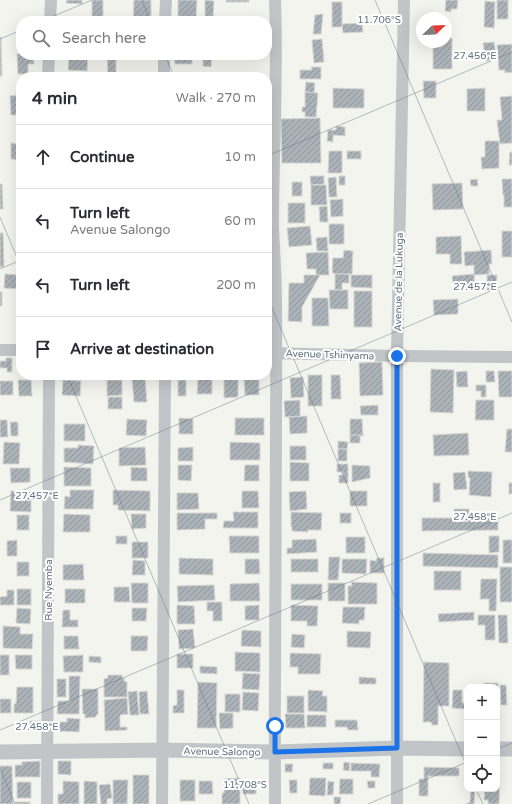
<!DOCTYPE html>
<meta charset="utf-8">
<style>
:root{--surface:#fff;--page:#f2f2f3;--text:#2b2b33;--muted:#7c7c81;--line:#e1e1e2}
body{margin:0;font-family:"Varela Round",sans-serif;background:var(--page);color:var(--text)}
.controls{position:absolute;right:12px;bottom:12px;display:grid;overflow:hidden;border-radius:8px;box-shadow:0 4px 16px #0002}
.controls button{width:36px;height:36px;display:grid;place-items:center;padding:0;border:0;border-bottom:1px solid var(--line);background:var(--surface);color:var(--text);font:20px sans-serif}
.compass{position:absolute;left:416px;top:12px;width:36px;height:36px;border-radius:50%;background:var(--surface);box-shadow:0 4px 16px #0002;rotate:67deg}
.stop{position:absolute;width:12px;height:12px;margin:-9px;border:3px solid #1a73e8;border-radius:50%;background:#fff}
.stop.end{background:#1a73e8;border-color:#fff;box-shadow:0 1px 4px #0008}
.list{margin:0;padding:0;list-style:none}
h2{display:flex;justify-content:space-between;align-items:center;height:52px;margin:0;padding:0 16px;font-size:17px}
h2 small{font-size:13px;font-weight:400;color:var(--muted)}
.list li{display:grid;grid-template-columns:26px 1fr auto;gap:12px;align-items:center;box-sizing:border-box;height:64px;padding:0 16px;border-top:1px solid var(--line)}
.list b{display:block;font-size:15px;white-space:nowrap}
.list p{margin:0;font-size:13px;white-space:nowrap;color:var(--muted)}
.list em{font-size:13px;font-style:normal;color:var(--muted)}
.icon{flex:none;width:22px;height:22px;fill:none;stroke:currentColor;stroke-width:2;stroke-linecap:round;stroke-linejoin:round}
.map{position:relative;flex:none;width:512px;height:804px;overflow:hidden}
.search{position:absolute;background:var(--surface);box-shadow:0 4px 16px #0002;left:16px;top:16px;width:256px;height:44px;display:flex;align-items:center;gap:10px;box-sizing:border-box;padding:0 14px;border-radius:16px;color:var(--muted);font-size:15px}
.panel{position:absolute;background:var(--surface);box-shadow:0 4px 16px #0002;left:16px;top:72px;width:256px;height:308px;border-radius:16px}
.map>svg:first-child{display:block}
.building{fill:url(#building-hatch);stroke:#d5d5d2}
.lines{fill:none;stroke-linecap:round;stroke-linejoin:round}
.minor{stroke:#c1c5c8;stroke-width:12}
.tertiary{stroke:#c1c5c8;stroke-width:15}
.route{stroke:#1a73e8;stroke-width:5}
.ticks{fill:none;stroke:#627381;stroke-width:1;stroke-opacity:0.45}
.labels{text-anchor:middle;stroke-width:4;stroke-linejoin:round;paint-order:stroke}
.street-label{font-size:10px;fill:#627381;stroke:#fff}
.ticks-label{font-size:10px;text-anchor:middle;fill:#627381;stroke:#fff;stroke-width:4;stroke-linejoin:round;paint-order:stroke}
</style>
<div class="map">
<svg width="512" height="804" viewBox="0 0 512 804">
<defs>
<pattern id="building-hatch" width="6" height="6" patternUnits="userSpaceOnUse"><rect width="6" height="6" fill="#acb3b8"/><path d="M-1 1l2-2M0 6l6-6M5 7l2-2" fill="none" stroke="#8f969b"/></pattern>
</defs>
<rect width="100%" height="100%" fill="#f4f4ef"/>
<g class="building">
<polygon points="67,0 82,0 82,4 66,3"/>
<rect x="92" y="0" width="11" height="17"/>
<polygon points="134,0 151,0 151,21 133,21"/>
<polygon points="178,0 197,0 196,19 178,18"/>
<polygon points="205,0 214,1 213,17 205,17"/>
<rect x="226" y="0" width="23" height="2"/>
<polygon points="446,0 458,0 457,9 451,9 451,12 445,11"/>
<rect x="497" y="0" width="11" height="19"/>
<polygon points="485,1 495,2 494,28 484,27"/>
<rect x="332" y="2" width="10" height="25"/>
<polygon points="323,14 321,34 313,34 315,15"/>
<polygon points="362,23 363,32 343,33 342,24"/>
<polygon points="0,37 1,37 2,76 0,76"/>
<polygon points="446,38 452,38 452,69 433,69 433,42 446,42"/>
<polygon points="322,39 324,62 314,63 312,40"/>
<polygon points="494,42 497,60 486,61 483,43"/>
<polygon points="512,44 512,72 505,73 505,70 499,70 497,45"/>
<polygon points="21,53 21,55 33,55 34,64 28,64 28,74 18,74 17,54"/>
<polygon points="69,55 88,55 87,71 68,70"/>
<polygon points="107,55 116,55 116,75 108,75"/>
<polygon points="174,55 192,55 192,64 175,64"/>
<polygon points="203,55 212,55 211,67 203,66"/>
<polygon points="311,67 321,67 321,79 300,79 300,70 312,70"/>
<polygon points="423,81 436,81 436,98 424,98"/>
<polygon points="306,82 315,83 314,93 305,92"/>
<polygon points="333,88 364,89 364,108 333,108"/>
<polygon points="485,88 485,111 467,111 467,89"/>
<polygon points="305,92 318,93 316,117 305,117 305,112 302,112 302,107 305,107"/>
<polygon points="21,95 21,115 11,115 10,96"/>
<polygon points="512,96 512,143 500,144 497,120 502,120 500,97"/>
<polygon points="320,118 321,163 282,163 281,119"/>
<polygon points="336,126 345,127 345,136 333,135 333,142 327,141 328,130 336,130"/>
<polygon points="485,141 499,141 499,168 482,169 481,157 485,157"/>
<polygon points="11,143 21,144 21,160 11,159"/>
<polygon points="329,151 342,151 342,173 328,173"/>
<rect x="347" y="151" width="14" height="8"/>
<polygon points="510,152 512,152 512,165 509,165"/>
<polygon points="310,176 324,176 324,184 311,185"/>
<rect x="339" y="176" width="6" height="9"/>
<polygon points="336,177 337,197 329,197 328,178"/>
<polygon points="477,179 478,186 471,186 470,180"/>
<polygon points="502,179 512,179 512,207 504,207 504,195 503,195"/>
<rect x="292" y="182" width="10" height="14"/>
<polygon points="462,183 463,209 433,210 432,184"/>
<polygon points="0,184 2,184 3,209 0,209"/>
<polygon points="311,185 326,185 327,205 311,205"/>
<polygon points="343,199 343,216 331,217 330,200"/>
<rect x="288" y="203" width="17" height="20"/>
<polygon points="327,206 328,222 320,222 319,207"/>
<rect x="329" y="224" width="15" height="20"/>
<polygon points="310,226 312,245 289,247 287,228"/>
<rect x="502" y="231" width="10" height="26"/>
<polygon points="0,233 3,233 4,267 0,267"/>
<polygon points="461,236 462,264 450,264 450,254 436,254 436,237"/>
<polygon points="327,237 328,251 317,251 316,238"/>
<polygon points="344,250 353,251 352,274 335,274 332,272 333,258 343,258"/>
<polygon points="491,250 492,264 489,264 489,274 474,275 474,265 465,266 464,252"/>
<polygon points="328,252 329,275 316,275 316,269 307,269 306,253"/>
<polygon points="5,274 21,275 21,289 4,288"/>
<polygon points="335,274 349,274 349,283 342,283 342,290 335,290"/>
<polygon points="474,274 475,290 467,290 466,283 453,284 452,276"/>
<polygon points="304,275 320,275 302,307 302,322 288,321 289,283 304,283"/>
<polygon points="351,275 372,275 372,288 351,287"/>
<polygon points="487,275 497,275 496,291 487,290"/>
<polygon points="329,290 348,290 348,309 330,309"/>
<rect x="354" y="291" width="18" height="36"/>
<rect x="0" y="292" width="2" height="14"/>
<polygon points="312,298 328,298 329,326 312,326"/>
<polygon points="458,299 458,314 434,315 433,300"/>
<polygon points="6,358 12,358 12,372 7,372 7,368 0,368 0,361 6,361"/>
<polygon points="382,362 383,395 360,396 359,363"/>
<polygon points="431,369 454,370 453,413 430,412"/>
<polygon points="467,371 468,387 457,387 456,372"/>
<polygon points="486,371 494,371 495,382 486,382"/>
<polygon points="498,371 512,371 512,397 499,397"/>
<rect x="308" y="375" width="14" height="31"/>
<polygon points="331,375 340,375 341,399 331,399"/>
<polygon points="238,377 238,397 224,398 224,378"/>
<polygon points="303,377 304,397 291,398 290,378"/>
<polygon points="145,378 147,402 134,402 132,379"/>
<polygon points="198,378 212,378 212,394 197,394"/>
<polygon points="259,378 259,395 245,395 244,379"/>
<polygon points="18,380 31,380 32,396 19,396"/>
<polygon points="63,380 81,381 80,396 62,395"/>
<polygon points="107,380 122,380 122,395 107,396"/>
<rect x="178" y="380" width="8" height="16"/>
<rect x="0" y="381" width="13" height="14"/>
<polygon points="476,385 486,385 486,397 481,397 481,391 476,391"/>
<rect x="108" y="397" width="14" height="12"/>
<polygon points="300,400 300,416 285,417 284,401"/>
<polygon points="476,400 494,400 494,420 475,420"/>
<polygon points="378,405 378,415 361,415 360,406"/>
<polygon points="307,416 307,433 290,434 289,417"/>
<polygon points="179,418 193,419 193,434 179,434"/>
<rect x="235" y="418" width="29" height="17"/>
<polygon points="127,419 147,420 146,436 126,435"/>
<polygon points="350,419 362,419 363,436 350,435"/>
<polygon points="0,420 7,420 8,437 0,437"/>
<polygon points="10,422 18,422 18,436 11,436"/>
<rect x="64" y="424" width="21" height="17"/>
<polygon points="507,429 512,429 512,452 505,452"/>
<polygon points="468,433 469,455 434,456 433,435"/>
<rect x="350" y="435" width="10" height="8"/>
<polygon points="338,441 348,442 347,449 338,449"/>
<polygon points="4,442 20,443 19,464 3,464"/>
<polygon points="230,442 260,443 260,460 230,460"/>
<polygon points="78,445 94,446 93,464 64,462 64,448 78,448"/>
<rect x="290" y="446" width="16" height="14"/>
<polygon points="145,447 146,465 119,466 119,448"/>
<polygon points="193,447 193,461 178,461 178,448"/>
<rect x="338" y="449" width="9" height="12"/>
<polygon points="290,462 309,463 309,481 290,481"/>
<polygon points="337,464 348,464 348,483 339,483 339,475 343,475 343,472 337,472"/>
<polygon points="178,465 192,465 191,481 178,480"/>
<polygon points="245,465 259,465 259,481 244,481"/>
<polygon points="352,465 370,466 370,478 352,482"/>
<polygon points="64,467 91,468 91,486 64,486"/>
<polygon points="131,467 147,468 147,481 131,481"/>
<polygon points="10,468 30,468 30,482 11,483"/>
<polygon points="468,471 492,472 491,497 469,495 470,478 468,477"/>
<polygon points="465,472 467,489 454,490 453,473"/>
<rect x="433" y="483" width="7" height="19"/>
<rect x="509" y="483" width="3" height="11"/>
<polygon points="70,490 94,490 93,509 64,509 65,496 70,497"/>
<polygon points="113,490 150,491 150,511 118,510 118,505 113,505"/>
<polygon points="11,491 31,492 31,512 10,511"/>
<polygon points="242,491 258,491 259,508 242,508"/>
<polygon points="306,491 307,509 290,511 289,492"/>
<rect x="350" y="491" width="17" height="15"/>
<polygon points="177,493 198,493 199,509 177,510"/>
<polygon points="454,509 469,509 469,517 454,518"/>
<polygon points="233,512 258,512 258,528 223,528 224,521 234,521"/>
<polygon points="291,512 322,513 321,530 308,530 308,532 292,531 292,527 291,527"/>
<polygon points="177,513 217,513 217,519 205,519 205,529 177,530"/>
<rect x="340" y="513" width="11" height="10"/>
<polygon points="64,514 90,515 90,532 63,532"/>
<polygon points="131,514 146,514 146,528 132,529"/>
<rect x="17" y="515" width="12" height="15"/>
<polygon points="422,518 498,518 498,530 422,531"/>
<rect x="116" y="536" width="11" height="8"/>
<polygon points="229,536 259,536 259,553 230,553"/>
<polygon points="489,536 499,536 499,552 489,553"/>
<rect x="346" y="537" width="19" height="16"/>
<polygon points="316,539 317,552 287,554 287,548 292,548 292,540"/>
<polygon points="17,540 17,556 7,556 7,541"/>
<rect x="503" y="540" width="9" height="23"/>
<rect x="132" y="542" width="16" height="16"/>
<polygon points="423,553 498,555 498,568 423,566"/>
<polygon points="329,557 340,557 338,580 328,580"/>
<polygon points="179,558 213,559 213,575 179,574"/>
<polygon points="377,558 384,558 384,573 370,573 370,560 376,561"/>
<polygon points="245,559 259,559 260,574 245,574"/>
<rect x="291" y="559" width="27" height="13"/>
<polygon points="342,559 367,559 366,574 342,573"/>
<polygon points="133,560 145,561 145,575 132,575"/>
<rect x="17" y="562" width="12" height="14"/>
<polygon points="83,564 84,580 63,580 63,565"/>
<rect x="500" y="567" width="12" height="35"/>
<rect x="434" y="571" width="27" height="19"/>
<polygon points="481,579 497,579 496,611 489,611 489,599 480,599"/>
<polygon points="351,582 377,583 377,604 348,604 348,586 352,586"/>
<polygon points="131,583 148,583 148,603 132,603"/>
<polygon points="259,583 260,601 230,601 230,584"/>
<rect x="328" y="583" width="17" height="18"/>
<rect x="291" y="584" width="31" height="16"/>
<polygon points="214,585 215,600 178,602 177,586"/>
<polygon points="114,587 129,587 130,602 114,602"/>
<rect x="17" y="589" width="14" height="16"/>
<rect x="65" y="589" width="20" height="14"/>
<polygon points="7,590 14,590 14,605 0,605 0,597 7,596"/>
<polygon points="207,602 222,602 222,621 213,621 213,611 207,611"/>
<polygon points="177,605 194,606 195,624 177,624"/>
<polygon points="259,605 259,620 245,620 245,606"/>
<polygon points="291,605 318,606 317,626 307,626 307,621 291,621"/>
<polygon points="343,607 365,607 364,620 359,620 359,624 342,623"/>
<polygon points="17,608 31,609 30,624 16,623"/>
<polygon points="132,608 147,608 146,621 132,621"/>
<polygon points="63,610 70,610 70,620 78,620 78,627 62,627"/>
<polygon points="474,612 474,620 439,622 438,614"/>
<polygon points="478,615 495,615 495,640 485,640 485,625 478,625"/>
<polygon points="498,615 507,615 508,643 499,643"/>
<polygon points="3,626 20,627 20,634 33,634 32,649 3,648"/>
<polygon points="193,629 195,648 179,649 178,630"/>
<polygon points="242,630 261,631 261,647 241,646"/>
<polygon points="347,631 371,632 370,648 347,647"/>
<polygon points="292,634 305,635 304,648 291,647"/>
<polygon points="64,636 78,636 79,649 64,649"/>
<polygon points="131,636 148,636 147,651 131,651"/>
<polygon points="235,652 260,653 260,672 235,671"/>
<polygon points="290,653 321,654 320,674 298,674 298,667 290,667"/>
<rect x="177" y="654" width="16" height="14"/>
<rect x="0" y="655" width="9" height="20"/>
<polygon points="15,655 32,655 32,669 16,669"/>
<polygon points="83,655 83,672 64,672 63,656"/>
<polygon points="89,656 101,657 101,663 89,662"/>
<polygon points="424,662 449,663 449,706 438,706 438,725 432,725 431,722 423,722"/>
<polygon points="200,666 217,667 217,674 200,673"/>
<polygon points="243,673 260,674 259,690 242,689"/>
<polygon points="108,675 122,675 122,678 124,678 124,681 127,682 127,697 104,697 104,679 108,678"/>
<polygon points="69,676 80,676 79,714 57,714 58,701 69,701"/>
<polygon points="359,677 376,678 376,684 359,684"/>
<rect x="57" y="679" width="9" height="18"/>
<polygon points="198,682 217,683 216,728 197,728"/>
<polygon points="484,683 498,683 500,718 497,718 497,687 484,687"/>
<polygon points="500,685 506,685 507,705 501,705"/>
<polygon points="17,687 33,687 33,713 14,713 14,704 16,704"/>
<polygon points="82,689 98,689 98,714 96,715 96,717 85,718 85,714 83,714"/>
<polygon points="177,690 184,690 184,713 173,713 173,706 177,705"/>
<polygon points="308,690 323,691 322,696 327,696 327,712 308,711"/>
<polygon points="453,690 462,690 462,703 465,703 465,709 452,708"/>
<polygon points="137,691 139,715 130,715 128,692"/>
<polygon points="147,691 149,714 140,714 139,692"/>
<polygon points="243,692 259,693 258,711 242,710"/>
<rect x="225" y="694" width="15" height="18"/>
<rect x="287" y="696" width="17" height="17"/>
<polygon points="127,698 128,714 120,715 120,727 127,727 127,730 105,731 104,700"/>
<rect x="0" y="699" width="11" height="14"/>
<polygon points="219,713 233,713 233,728 220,729"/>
<polygon points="285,714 304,714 305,728 286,728"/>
<rect x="307" y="715" width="19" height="12"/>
<polygon points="67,718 80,719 79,732 56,731 56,722 67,722"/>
<polygon points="335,720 357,720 358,730 348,730 347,727 335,727"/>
<rect x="30" y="721" width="10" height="7"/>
<polygon points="40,761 40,777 15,777 15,765 22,765 22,762"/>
<polygon points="58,761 71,761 71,775 58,774"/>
<polygon points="344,762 350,763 349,771 343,770"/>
<rect x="323" y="763" width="10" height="6"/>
<polygon points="351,763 380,764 379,777 371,777 371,771 351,771"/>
<polygon points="285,764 293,764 292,772 285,772"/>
<polygon points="0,766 12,766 13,804 0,804"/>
<polygon points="424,767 459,768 459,776 428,776 428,796 419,796 419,779 424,779"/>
<polygon points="497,773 500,773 499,804 489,804 488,803 488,800 484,800 485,789 497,789"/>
<rect x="133" y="775" width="16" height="29"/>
<polygon points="240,778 240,804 222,804 222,793 224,793 224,779"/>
<polygon points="310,778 326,778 325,796 309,795"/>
<polygon points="340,779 353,779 353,794 339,794"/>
<polygon points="113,780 128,780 127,804 113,804"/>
<rect x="180" y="780" width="15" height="21"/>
<polygon points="289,780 297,780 297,793 290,793"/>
<polygon points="63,781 79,782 79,804 58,804 58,794 63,794"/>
<polygon points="84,781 97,782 97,804 84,804"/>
<polygon points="199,781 212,781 213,794 199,794"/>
<rect x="243" y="781" width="13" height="13"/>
<polygon points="328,781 334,782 333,795 327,795"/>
<polygon points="367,781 375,781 375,788 368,788"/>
<rect x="17" y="782" width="14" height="16"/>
<polygon points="110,784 112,798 107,799 107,804 101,804 99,785"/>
<polygon points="471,789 475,789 474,804 466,804 470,802"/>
<polygon points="334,797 341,797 340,804 334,804"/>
<rect x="15" y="802" width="15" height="2"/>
</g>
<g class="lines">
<g class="minor">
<polyline points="50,21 51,0"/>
<polyline points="165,21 166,0"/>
<polyline points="48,77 49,55"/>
<polyline points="164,77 164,55"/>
<polyline points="0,350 21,350"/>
<polyline points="267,353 397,356 512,357"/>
<polyline points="47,804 49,375"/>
<polyline points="162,804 165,375"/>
<path d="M275 804C274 637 277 470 276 303 276 277 274 252 273 226 273 151 278 75 275 0"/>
<polyline points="397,804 397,356 404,0"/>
</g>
<g class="tertiary">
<polyline points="497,749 512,749"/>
<polyline points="0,752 162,750 275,752 397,748 467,749"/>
</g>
</g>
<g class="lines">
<polyline class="route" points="275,726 275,752 397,748 397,356"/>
</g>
<path class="ticks" d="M142 0 150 21M375 0 512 322M42 21 92 0M0 39 21 30M165 55 174 77M267 156 512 52M0 217 21 267M0 269 21 260M267 296 467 767M67 375 249 804M0 500 512 282M0 730 512 513M497 749 512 743M0 768 15 804M476 789 483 804M368 804 467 762"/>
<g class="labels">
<g class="street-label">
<text transform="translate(398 282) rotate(-89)" y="4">Avenue de la Lukuga</text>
<text transform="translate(330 354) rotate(2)" y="4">Avenue Tshinyama</text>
<text transform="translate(48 590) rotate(-90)" y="4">Rue Nyemba</text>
<text transform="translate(222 751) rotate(1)" y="4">Avenue Salongo</text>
</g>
</g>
<g class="ticks-label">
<text x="379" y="23">11.706°S</text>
<text x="475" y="59">27.456°E</text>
<text x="475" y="290">27.457°E</text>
<text x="37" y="499">27.457°E</text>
<text x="475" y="520">27.458°E</text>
<text x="37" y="730">27.458°E</text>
<text x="245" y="788">11.708°S</text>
</g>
</svg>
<div class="controls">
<button>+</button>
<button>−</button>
<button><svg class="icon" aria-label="locate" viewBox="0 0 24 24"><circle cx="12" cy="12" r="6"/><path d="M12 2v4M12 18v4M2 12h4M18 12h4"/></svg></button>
</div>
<svg class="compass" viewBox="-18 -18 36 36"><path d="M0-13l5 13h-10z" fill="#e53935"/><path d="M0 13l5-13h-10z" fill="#7c7c81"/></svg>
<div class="stop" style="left:275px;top:726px"></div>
<div class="stop end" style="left:397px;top:356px"></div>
<div class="search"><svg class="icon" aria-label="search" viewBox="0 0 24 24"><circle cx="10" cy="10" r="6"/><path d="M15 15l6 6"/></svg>Search here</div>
<section class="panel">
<h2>4 min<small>Walk · 270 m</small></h2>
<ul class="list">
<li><svg class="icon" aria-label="ahead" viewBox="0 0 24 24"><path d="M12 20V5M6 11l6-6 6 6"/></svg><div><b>Continue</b></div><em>10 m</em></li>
<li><svg class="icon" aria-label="left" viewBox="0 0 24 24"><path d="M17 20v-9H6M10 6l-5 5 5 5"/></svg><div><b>Turn left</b><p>Avenue Salongo</p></div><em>60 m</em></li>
<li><svg class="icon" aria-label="left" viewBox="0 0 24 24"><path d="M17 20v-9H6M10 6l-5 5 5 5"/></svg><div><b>Turn left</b></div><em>200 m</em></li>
<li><svg class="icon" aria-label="arrive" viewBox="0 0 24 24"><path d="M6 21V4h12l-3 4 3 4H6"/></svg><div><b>Arrive at destination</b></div></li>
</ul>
</section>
</div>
